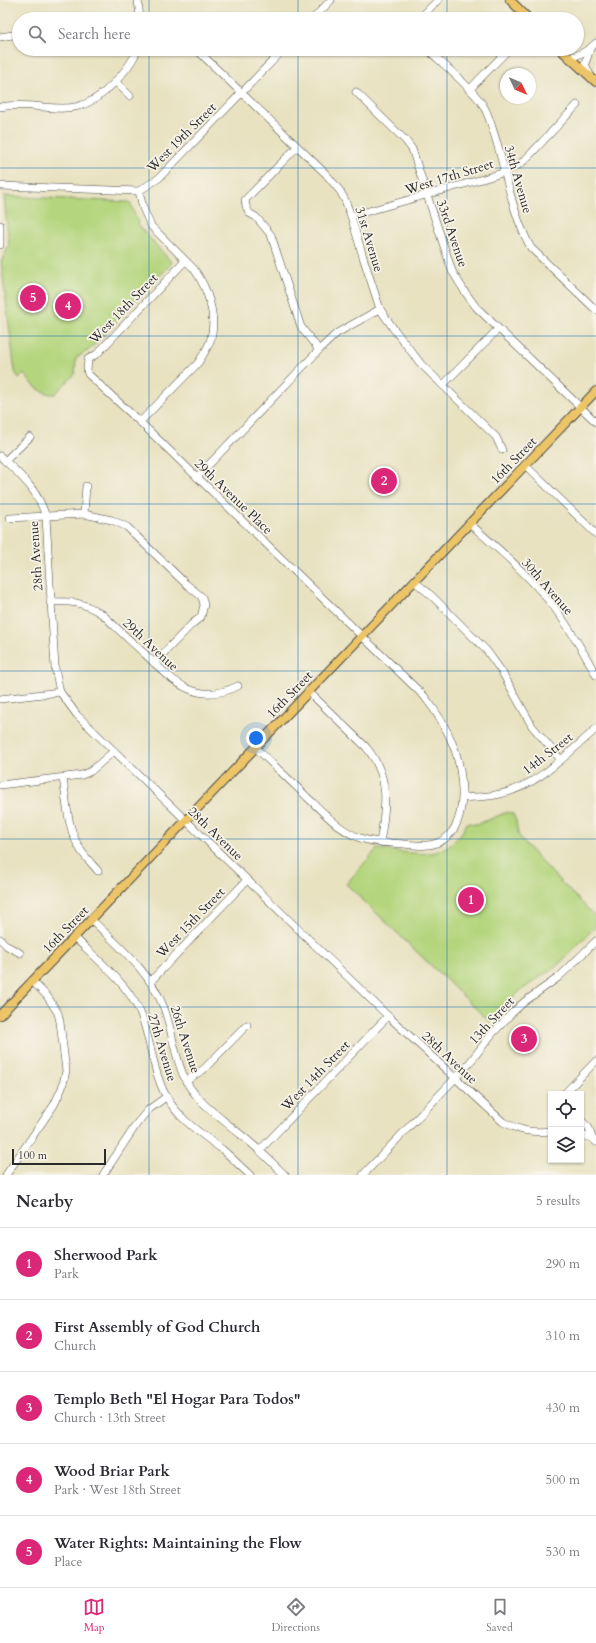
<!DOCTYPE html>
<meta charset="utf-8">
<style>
:root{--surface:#fff;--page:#f7f7f7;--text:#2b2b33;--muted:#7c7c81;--line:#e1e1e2;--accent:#db2777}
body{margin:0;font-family:Cardo,serif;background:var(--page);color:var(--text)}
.controls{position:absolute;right:12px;bottom:12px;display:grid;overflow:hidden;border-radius:0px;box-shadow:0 1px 3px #0004}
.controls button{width:36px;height:36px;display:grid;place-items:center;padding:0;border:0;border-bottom:1px solid var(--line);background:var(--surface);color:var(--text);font:20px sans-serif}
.compass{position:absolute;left:500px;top:68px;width:36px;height:36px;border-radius:50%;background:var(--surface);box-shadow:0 1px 3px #0004;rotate:134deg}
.scale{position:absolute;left:12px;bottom:10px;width:94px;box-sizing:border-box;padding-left:4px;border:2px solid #2b2b2b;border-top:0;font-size:11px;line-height:14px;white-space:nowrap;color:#2b2b2b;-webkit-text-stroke:3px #f7f3e8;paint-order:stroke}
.you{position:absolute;left:256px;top:738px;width:14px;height:14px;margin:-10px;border:3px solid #fff;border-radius:50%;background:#1a73e8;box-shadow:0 0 0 6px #1a73e833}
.badge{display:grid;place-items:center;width:26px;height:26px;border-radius:50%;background:var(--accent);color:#fff;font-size:13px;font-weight:700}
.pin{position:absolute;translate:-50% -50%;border:2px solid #fff;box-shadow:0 1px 4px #0006}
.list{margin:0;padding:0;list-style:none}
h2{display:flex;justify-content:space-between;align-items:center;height:52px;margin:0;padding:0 16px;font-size:17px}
h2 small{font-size:13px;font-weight:400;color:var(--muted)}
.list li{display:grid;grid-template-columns:26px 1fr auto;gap:12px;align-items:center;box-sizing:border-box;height:72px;padding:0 16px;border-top:1px solid var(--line)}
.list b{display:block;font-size:15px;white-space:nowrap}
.list p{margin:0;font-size:13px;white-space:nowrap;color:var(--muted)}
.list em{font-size:13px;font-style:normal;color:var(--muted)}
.icon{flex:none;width:22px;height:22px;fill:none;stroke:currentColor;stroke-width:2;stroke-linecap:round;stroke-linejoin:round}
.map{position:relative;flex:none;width:596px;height:1175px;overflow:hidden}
.search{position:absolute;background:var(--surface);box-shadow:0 1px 3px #0004;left:12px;right:12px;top:12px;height:44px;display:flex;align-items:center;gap:10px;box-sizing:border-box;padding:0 14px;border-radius:22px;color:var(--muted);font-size:15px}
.sheet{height:412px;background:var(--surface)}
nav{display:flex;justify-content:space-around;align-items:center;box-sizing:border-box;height:56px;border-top:1px solid var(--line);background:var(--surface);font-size:11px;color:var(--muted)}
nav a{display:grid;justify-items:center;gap:2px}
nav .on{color:var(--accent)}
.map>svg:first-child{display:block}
.green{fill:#b4d57d;stroke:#708054}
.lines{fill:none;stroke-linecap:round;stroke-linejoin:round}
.minor-casing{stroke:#474642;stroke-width:8}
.major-casing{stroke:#474642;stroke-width:10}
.minor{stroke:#fff;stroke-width:7}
.major{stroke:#edc569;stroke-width:8}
.grid{fill:none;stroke:#1f6fb2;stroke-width:1;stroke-opacity:0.55}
.labels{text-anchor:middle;stroke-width:3.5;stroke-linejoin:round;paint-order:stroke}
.street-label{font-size:13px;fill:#2b2b2b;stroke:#f7f3e8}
</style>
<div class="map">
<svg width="596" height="1175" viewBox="0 0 596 1175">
<rect width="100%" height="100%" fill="#f7f3e8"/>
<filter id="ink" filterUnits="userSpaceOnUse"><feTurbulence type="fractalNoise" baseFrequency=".025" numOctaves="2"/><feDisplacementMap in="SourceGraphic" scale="8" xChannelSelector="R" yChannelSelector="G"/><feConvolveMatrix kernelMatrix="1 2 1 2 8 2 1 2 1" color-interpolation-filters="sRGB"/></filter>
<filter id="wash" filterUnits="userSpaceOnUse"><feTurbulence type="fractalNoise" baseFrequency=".012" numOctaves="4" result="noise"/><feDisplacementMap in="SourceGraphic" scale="16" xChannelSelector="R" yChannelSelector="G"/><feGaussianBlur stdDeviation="0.9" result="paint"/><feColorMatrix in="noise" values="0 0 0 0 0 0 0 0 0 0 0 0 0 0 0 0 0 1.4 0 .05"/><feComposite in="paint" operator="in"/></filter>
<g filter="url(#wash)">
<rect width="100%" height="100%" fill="#e8e2c1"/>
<g class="green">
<path d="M4 196 130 202 139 226 172 263 89 350 76 358 75 374 55 394C41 395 32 384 24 374L19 378 15 372 1 262 9 245Z"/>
<path d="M507 812 513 814 516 821 518 834 524 843 560 881 596 917V926L559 964 520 991 490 1022 346 884 377 849C391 850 416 855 430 853 445 852 461 837 467 823L478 824Z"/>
</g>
</g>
<g filter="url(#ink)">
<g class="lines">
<g class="minor-casing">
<g id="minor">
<polyline points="138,0 140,19"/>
<polyline points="313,19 331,0"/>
<polyline points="419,19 438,0"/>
<polyline points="0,37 19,34"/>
<polyline points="196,49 326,174 340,191 345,200 351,216 363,257 380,309 393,328 421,364 496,437 502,450"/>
<path d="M427 49C443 64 472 88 483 105 490 117 493 131 497 143 507 178 513 216 531 248L596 310"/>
<polyline points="590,49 585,64 591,77"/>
<path d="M569 58C580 55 588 51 596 43"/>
<polyline points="116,82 130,96"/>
<polyline points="469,90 509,49"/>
<polyline points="356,92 405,140 412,149 452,271 465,292 476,307 596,422"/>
<path d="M0 107C48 99 72 126 113 84 124 73 132 63 138 49"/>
<polyline points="297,147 245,200 246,206 249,213 256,217 271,235 301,327 319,350"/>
<polyline points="0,186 139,191 159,178 284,49"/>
<path d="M139 191 143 208 151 226 194 269C207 287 217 315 211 338 209 347 203 355 198 363L140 422"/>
<polyline points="351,216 486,178 505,172 517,166 525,160 577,105"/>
<polyline points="0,225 0,245"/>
<path d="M185 261 97 354 88 359 87 370 88 374 140 422 424 696C436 711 446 726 453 745 464 771 471 830 437 843 427 847 415 845 404 844 389 843 374 843 360 838 339 830 323 812 307 797 290 780 272 764 255 747"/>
<polyline points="443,385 498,329"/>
<path d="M0 456C21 476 37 488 46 517L55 668 60 692 77 715 388 1016 503 1122C521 1131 531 1133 551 1131"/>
<polyline points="5,461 30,437"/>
<polyline points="525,465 596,534"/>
<polyline points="197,477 319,350 337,333 380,309"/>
<polyline points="84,514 86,486"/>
<polyline points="10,518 84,514 112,520 127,527 186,584 202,597 204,605 201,617 192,624 154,663"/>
<path d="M469 523C495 546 522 569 544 595 565 619 581 647 596 675"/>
<polyline points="414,581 432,596 487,651 502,672 532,726 561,760"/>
<path d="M50 602C72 601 83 602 102 614 116 627 130 641 145 654 174 682 196 706 238 686"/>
<path d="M308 691 366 747C391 777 386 806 380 843"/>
<polyline points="0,699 60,692"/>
<path d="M63 778C67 804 67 830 82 852 87 859 93 865 98 871"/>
<polyline points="0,785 82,775 91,771 114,751"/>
<path d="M463 798C475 797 488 797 500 794 538 786 567 754 596 729"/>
<path d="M91 919C118 946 150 971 164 1008 173 1032 174 1058 186 1081 199 1104 220 1117 240 1134 256 1146 270 1161 285 1175"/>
<path d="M74 937C98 960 126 982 140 1012 151 1039 152 1070 166 1096 179 1120 202 1134 223 1150 232 1158 241 1167 250 1175"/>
<polyline points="0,939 7,946 20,953"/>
<polyline points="151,981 247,880"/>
<polyline points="186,1081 204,1069 247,1025"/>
<polyline points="564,1094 596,1061"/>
<polyline points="581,1120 589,1128 592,1138"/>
<polyline points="581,1135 592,1138 596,1142"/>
<polyline points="260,1150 388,1016"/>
<polyline points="6,1175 54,1105 62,1088 66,1071 60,1022 58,1013 47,996 32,981"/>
<polyline points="103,1175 138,1122 148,1110 166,1097"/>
<polyline points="363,1175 467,1066 492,1034 512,1013 524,1002 559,977 596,941"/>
</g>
</g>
<g class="major-casing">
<g id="major">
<polyline points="510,0 529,19"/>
<polyline points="560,49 596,82"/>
<polyline points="0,1015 596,391"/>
</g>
</g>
<use href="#minor" class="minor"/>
<use href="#major" class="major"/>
</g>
</g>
<path class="grid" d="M149 0V19M298 0V19M447 0V19M149 49V1175M298 49V1175M447 49V1175M0 168H596M0 336H596M0 504H596M0 671H596M0 839H596M0 1007H596"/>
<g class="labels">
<g class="street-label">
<text transform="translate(181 137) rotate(-45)" y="5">West 19th Street</text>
<text transform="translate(449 176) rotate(-17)" y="5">West 17th Street</text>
<text transform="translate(519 179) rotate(74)" y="5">34th Avenue</text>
<text transform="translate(453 233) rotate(71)" y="5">33rd Avenue</text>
<text transform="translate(370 239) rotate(73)" y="5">31st Avenue</text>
<text transform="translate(123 308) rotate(-46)" y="5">West 18th Street</text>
<text transform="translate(513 460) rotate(-46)" y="5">16th Street</text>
<text transform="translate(234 496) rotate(44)" y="5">29th Avenue Place</text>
<text transform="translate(35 556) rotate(-94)" y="5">28th Avenue</text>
<text transform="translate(548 586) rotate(49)" y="5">30th Avenue</text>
<text transform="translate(151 644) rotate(43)" y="5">29th Avenue</text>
<text transform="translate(289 694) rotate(-46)" y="5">16th Street</text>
<text transform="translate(547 753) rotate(-38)" y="5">14th Street</text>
<text transform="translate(216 833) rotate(44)" y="5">28th Avenue</text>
<text transform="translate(190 922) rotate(-46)" y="5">West 15th Street</text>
<text transform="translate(65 929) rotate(-46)" y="5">16th Street</text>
<text transform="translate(491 1020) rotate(-47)" y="5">13th Street</text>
<text transform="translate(186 1039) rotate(72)" y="5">26th Avenue</text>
<text transform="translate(163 1047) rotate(73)" y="5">27th Avenue</text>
<text transform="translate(450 1057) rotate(43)" y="5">28th Avenue</text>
<text transform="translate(315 1075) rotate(-46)" y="5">West 14th Street</text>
</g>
</g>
</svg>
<div class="controls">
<button><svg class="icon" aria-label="locate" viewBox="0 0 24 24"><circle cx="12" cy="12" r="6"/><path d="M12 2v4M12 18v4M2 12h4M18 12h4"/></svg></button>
<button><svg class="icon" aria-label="layers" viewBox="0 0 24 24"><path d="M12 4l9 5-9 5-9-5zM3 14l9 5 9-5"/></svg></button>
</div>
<svg class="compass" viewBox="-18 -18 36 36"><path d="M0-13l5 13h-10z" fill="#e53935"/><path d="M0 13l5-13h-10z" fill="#7c7c81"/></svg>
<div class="scale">100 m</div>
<div class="you"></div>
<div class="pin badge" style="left:471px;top:900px">1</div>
<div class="pin badge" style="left:384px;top:481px">2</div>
<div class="pin badge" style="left:524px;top:1039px">3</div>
<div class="pin badge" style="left:68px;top:306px">4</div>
<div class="pin badge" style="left:33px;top:298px">5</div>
<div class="search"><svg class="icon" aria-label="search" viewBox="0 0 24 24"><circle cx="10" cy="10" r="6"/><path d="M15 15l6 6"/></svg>Search here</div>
</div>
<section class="sheet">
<h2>Nearby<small>5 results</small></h2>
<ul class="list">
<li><span class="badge">1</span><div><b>Sherwood Park</b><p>Park</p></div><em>290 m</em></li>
<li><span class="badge">2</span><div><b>First Assembly of God Church</b><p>Church</p></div><em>310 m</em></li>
<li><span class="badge">3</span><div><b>Templo Beth &quot;El Hogar Para Todos&quot;</b><p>Church · 13th Street</p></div><em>430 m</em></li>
<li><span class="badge">4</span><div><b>Wood Briar Park</b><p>Park · West 18th Street</p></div><em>500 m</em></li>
<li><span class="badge">5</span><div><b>Water Rights: Maintaining the Flow</b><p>Place</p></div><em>530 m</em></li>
</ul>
</section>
<nav>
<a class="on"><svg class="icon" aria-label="map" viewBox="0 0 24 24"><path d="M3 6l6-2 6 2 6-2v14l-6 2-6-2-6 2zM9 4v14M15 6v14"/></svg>Map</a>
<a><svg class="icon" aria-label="directions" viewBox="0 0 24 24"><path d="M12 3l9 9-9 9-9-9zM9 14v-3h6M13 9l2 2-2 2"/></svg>Directions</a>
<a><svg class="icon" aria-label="saved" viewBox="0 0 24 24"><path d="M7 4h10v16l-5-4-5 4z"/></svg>Saved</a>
</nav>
